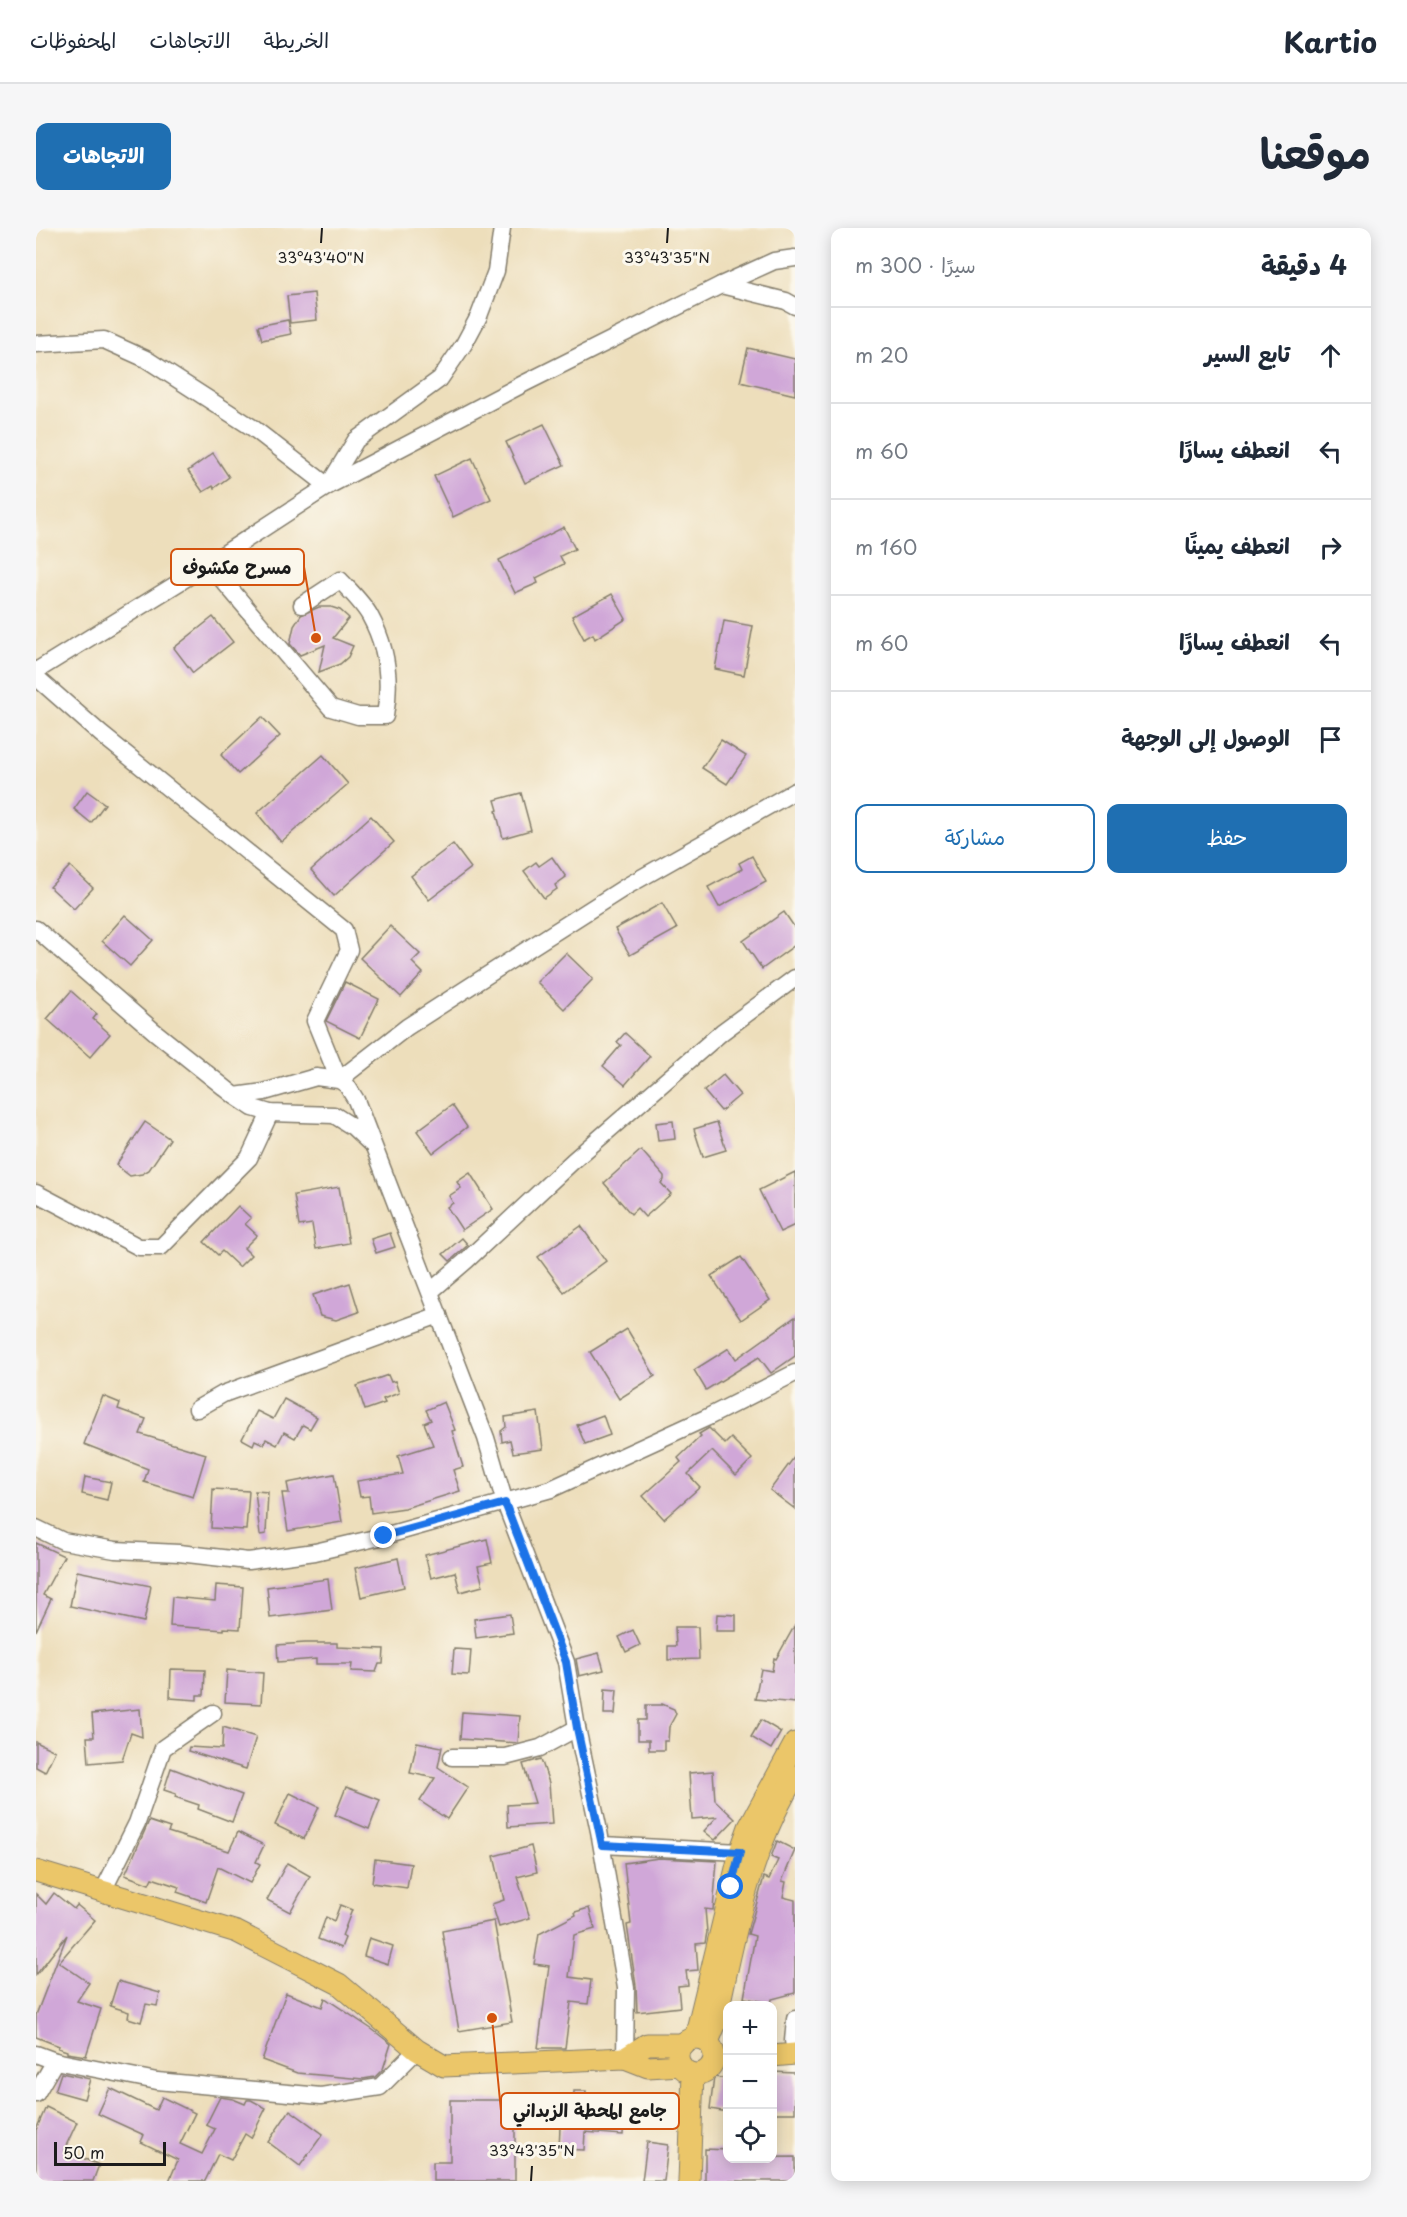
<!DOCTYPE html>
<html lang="ar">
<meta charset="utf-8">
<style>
:root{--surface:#fff;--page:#f6f6f7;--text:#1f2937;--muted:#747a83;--line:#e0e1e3;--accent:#1f6fb2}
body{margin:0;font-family:"Playpen Sans","Playpen Sans Arabic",sans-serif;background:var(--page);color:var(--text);direction:rtl}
.controls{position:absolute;right:18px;bottom:18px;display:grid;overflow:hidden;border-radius:12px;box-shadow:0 3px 15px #0003}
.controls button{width:54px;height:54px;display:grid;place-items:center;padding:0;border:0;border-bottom:2px solid var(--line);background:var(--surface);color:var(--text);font:30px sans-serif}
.scale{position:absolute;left:18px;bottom:15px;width:112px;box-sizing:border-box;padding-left:6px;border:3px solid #1c1c1c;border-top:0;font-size:16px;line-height:21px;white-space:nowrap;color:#1c1c1c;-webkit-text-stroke:4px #fbf7ec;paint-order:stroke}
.stop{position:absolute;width:18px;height:18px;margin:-14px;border:4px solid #1a73e8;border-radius:50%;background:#fff}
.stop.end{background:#1a73e8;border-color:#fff;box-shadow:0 2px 6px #0008}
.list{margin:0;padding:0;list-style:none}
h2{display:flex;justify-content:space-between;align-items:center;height:78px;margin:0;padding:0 24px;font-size:26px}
h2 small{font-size:20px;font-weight:400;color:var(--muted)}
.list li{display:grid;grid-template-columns:39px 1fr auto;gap:18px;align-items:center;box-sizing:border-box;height:96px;padding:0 24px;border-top:2px solid var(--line)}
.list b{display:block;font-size:22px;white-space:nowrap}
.list em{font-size:20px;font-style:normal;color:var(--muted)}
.actions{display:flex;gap:12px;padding:18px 24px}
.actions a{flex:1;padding:14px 0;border:2px solid var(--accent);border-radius:12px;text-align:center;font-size:21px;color:var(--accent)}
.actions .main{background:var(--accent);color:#fff}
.icon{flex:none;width:33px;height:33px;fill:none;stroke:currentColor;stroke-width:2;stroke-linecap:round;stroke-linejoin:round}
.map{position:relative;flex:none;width:759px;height:1953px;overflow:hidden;direction:ltr;border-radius:12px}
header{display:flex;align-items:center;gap:36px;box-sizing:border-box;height:84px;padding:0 30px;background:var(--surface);border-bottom:2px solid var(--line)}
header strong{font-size:28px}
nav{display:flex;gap:33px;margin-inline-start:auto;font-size:21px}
.intro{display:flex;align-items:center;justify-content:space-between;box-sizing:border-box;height:144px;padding:0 36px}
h1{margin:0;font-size:42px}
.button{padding:15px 27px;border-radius:12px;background:var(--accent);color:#fff;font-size:21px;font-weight:700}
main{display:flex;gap:36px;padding:0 36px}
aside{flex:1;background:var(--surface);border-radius:12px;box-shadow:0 3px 15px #0003}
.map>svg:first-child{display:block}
.building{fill:#d0a7d8}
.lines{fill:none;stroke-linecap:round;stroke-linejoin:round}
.minor-casing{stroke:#847d6c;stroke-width:19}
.major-casing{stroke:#847d6c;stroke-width:23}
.minor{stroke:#fff;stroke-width:16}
.major{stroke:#ebc669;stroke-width:21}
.route{stroke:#1a73e8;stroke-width:8}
.ticks{fill:none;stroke:#1c1c1c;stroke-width:2}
.ticks-label{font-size:15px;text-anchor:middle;fill:#1c1c1c;stroke:#fbf7ec;stroke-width:6;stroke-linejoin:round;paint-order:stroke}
.leader{fill:none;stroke:#d4530e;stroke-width:2}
.callout-dot{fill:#d4530e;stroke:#fbf7ec;stroke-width:2}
.callout{fill:#fbf7ec;stroke:#d4530e;stroke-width:2}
.callout-label{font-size:18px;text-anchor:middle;font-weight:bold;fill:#1c1c1c}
</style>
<header>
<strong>Kartio</strong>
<nav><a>الخريطة</a><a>الاتجاهات</a><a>المحفوظات</a></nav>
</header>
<div class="intro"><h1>موقعنا</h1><a class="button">الاتجاهات</a></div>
<main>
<aside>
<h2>4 دقيقة<small>سيرًا · 300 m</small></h2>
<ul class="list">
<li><svg class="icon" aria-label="ahead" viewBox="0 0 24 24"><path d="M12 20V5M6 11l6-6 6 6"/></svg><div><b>تابع السير</b></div><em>20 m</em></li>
<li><svg class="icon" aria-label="left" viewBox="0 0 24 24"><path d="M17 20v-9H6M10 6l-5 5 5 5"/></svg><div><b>انعطف يسارًا</b></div><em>60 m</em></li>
<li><svg class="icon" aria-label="right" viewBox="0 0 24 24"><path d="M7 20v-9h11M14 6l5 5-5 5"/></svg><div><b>انعطف يمينًا</b></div><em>160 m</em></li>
<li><svg class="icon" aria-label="left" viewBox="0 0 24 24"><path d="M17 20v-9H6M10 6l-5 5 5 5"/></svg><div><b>انعطف يسارًا</b></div><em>60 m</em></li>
<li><svg class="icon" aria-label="arrive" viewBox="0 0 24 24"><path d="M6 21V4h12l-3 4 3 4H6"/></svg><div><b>الوصول إلى الوجهة</b></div></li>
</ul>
<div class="actions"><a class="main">حفظ</a><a>مشاركة</a></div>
</aside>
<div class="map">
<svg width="759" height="1953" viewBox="0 0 759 1953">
<rect width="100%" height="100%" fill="#fbf7ec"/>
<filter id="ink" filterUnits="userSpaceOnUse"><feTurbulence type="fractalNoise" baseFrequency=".0167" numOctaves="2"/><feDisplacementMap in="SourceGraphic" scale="12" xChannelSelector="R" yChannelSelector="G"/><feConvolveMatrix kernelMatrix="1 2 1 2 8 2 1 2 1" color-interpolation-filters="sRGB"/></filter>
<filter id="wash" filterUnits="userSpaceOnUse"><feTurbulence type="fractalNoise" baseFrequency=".008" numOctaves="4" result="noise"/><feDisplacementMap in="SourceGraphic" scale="24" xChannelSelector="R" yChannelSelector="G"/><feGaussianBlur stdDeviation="1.35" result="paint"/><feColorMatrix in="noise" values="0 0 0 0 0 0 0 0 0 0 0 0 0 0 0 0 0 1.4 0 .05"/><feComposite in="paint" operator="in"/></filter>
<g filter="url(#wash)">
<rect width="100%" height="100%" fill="#eddebb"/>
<g id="blocks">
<g class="building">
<polygon points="278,65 281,92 254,95 251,68"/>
<polygon points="252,92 255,106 226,112 222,98"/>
<polygon points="712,120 759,131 759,167 704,154"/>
<polygon points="508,196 528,237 489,255 470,214"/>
<polygon points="177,225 193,249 178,260 177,258 167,264 152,243"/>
<polygon points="436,230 455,271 417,289 398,248"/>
<polygon points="528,299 539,321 524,328 528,336 500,350 502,355 479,365 463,332"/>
<polygon points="576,366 590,391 559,411 557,406 548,411 536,388"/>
<polygon points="283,379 295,379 304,382 313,390 297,410 317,418 312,429 304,436 283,444 289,417 264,427 254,416 258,398 265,387"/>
<polygon points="177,389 197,414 157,445 138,420"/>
<polygon points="688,393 717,398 708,447 679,441"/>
<polygon points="226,489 244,508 202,546 185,527"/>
<polygon points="685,512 710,528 691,556 666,540"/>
<polygon points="287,527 312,556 245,614 221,585"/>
<polygon points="51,563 69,576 55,595 38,581"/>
<polygon points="485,565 495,602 467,610 460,583 462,582 459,572"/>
<polygon points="335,588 358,614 298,668 275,642"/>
<polygon points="417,616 435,640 393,672 375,648"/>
<polygon points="716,628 730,654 683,679 672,659 706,641 703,635"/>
<polygon points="516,629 530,649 519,657 521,661 508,670 488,643 500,634 503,638"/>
<polygon points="34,638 57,660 38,681 14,659"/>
<polygon points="626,675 641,701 594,727 579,701"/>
<polygon points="748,684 759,700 759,717 726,741 707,713"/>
<polygon points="89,687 117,712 94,738 66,713"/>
<polygon points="354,698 384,726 376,734 387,745 365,769 324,730"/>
<polygon points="530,725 557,751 528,781 501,754"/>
<polygon points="309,754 343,771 324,810 290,793"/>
<polygon points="35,763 61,786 57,791 74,806 54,829 11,791"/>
<polygon points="589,805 614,828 589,857 567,838 585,817 581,814"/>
<polygon points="687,847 704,867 685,883 668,863"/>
<polygon points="416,877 431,899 397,925 381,903"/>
<polygon points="637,893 639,911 622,913 620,895"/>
<polygon points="109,894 134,911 113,942 106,946 94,948 80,937"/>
<polygon points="681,894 690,922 667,929 658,901"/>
<polygon points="605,922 628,948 628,952 625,955 635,966 609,989 601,980 595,986 568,955"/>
<polygon points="759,944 759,997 744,1004 723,962"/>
<polygon points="434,945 457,981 426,1002 411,979 417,975 413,968 425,960 421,954"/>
<polygon points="303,959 313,1015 280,1021 276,996 263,998 258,967"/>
<polygon points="202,978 215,990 209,996 221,1007 208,1020 215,1027 203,1039 186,1023 182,1027 168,1014"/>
<polygon points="545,998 570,1033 528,1064 502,1029"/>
<polygon points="354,1005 359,1019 340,1025 335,1011"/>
<polygon points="426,1010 432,1017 414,1033 407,1026"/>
<polygon points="705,1029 734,1072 705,1092 675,1048"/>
<polygon points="314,1055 323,1084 300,1092 284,1088 277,1067"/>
<polygon points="759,1089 759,1128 735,1145 723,1129 670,1162 658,1142 693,1120 700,1131"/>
<polygon points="591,1101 619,1148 583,1171 554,1124"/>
<polygon points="352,1147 355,1154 359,1153 363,1165 347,1171 349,1175 329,1182 321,1158"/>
<polygon points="67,1168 84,1175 82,1181 110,1191 104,1206 170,1226 157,1269 108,1254 112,1241 48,1216"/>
<polygon points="248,1171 281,1189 274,1201 267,1197 259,1210 248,1204 241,1217 230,1211 227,1216 219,1212 217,1217 206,1211 221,1183 237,1191"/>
<polygon points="408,1174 419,1202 416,1203 427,1239 417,1242 424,1263 369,1280 335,1285 333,1268 324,1269 321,1253 367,1246 362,1228 397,1217 388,1195 395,1192 390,1182"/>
<polygon points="502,1184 507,1221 477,1225 474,1212 466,1214 465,1203 470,1199 469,1189"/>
<polygon points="567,1187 574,1207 549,1216 541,1197"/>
<polygon points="673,1200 689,1216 695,1210 716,1231 700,1247 676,1223 652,1246 664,1259 628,1291 607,1268 645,1234 642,1230 665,1208 663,1206"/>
<polygon points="759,1228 759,1281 734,1262"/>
<polygon points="298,1246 306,1294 252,1303 246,1265 253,1265 251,1255"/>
<polygon points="49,1249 75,1254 71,1272 46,1266"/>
<polygon points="177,1261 213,1263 210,1302 175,1300"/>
<polygon points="219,1263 232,1264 230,1306 224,1307"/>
<polygon points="451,1311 456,1335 442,1338 447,1358 424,1364 419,1344 395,1350 389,1327"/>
<polygon points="0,1315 28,1328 7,1367 15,1371 0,1403"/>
<polygon points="362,1330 368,1359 325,1369 319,1340"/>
<polygon points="41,1343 115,1358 108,1394 34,1378"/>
<polygon points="292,1351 296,1382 234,1390 231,1359"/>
<polygon points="180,1357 207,1359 204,1401 188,1400 188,1402 134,1398 136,1369 179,1373"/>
<polygon points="474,1386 477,1405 440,1410 438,1391"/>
<polygon points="681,1386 700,1387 700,1403 680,1403"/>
<polygon points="759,1397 759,1475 719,1471 725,1441 736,1443 738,1430 740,1431"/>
<polygon points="639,1399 662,1399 663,1431 632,1432 632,1418 640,1418"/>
<polygon points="597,1402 604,1417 590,1424 583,1409"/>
<polygon points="269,1415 301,1415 301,1419 348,1421 347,1436 343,1436 340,1444 315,1443 316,1436 280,1436 280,1431 242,1434 241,1417"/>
<polygon points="418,1421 435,1422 433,1447 416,1446"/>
<polygon points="563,1425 568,1442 543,1448 540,1431"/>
<polygon points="135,1441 169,1442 168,1467 161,1467 161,1472 134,1470"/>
<polygon points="191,1442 227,1445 225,1476 189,1474"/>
<polygon points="569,1461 581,1462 579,1486 568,1486"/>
<polygon points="626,1476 638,1481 640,1486 633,1499 632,1513 628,1513 628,1522 613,1522 613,1512 602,1512 602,1492 610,1492 610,1477 626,1477"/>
<polygon points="104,1481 106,1509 95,1505 86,1532 53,1535 51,1509 58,1509 56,1486"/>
<polygon points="426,1484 484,1488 482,1515 424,1511"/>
<polygon points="725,1492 745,1504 735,1521 715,1509"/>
<polygon points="187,1499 220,1509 210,1541 152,1523 153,1519 186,1521"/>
<polygon points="0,1514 19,1523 9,1544 0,1539"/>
<polygon points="381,1514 406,1519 402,1539 432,1559 411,1591 384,1573 399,1550 374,1545"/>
<polygon points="505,1531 513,1555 516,1596 472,1599 471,1577 499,1575 487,1536"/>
<polygon points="135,1540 206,1567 196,1594 162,1581 163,1577 139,1569 140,1566 128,1562"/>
<polygon points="677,1543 679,1572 699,1591 679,1612 668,1603 681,1589 656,1591 653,1545"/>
<polygon points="310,1559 344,1572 333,1601 299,1587"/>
<polygon points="254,1565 283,1579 268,1611 239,1597"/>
<polygon points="113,1593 134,1600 132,1604 193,1623 202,1604 228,1617 220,1634 224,1636 214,1655 182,1639 170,1674 141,1664 143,1659 116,1650 113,1656 89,1647"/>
<polygon points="741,1613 759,1622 746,1653 750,1654 747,1669 759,1672 759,1765 736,1771 735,1775 708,1770 719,1708 712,1706 728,1649 733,1651 742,1632 735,1629"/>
<polygon points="495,1618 501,1644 481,1649 494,1690 463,1699 456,1676 468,1672 458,1628"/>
<polygon points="623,1630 681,1633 677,1682 669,1681 671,1704 669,1715 660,1716 662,1742 650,1743 652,1757 642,1758 644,1779 601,1784 600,1758 591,1697 595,1696 588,1635"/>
<polygon points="339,1631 375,1636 371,1660 336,1655"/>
<polygon points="251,1635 274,1648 254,1684 231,1672"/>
<polygon points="18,1665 38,1681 41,1677 59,1692 23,1734 53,1755 41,1773 65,1781 50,1828 31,1825 31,1823 22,1820 23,1818 0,1809 0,1787 31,1707 0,1747 0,1666 10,1676"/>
<polygon points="304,1677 316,1682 306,1708 309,1710 305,1720 282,1711 290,1689 298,1693"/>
<polygon points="553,1680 559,1701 538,1707 533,1749 555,1752 552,1776 535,1774 529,1820 502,1820 513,1738 498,1736 503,1706 540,1687 539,1684"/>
<polygon points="458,1693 476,1794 423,1803 406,1703"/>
<polygon points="333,1710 357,1718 352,1736 328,1728"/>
<polygon points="82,1753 124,1765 121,1778 110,1776 105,1794 92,1790 93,1784 74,1778"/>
<polygon points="250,1765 286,1779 289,1770 337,1802 355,1816 347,1841 339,1849 327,1851 261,1845 226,1832"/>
<polygon points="736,1844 759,1845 759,1885 736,1885"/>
<polygon points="25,1845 54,1851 48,1871 19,1863"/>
<polygon points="678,1849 692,1851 692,1884 674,1881"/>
<polygon points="74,1860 120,1882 126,1869 159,1885 144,1916 166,1926 179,1901 170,1897 184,1869 197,1871 209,1876 211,1872 215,1872 230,1880 215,1910 209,1906 195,1932 182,1926 169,1953 133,1953 142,1932 105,1914 108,1907 62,1886"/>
<polygon points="538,1863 550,1863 549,1885 588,1888 587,1907 549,1904 548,1922 523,1921 524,1899 528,1899 528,1883 537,1883"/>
<polygon points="414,1872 479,1872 479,1953 397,1953 397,1934 414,1934"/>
<polygon points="10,1879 41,1894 28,1922 63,1937 57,1953 0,1953 0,1902"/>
<polygon points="254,1882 287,1906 264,1938 232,1914"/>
<polygon points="611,1914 632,1917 628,1953 606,1953"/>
<polygon points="669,1921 692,1922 692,1930 759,1929 759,1953 669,1953"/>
</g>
</g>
</g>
<g filter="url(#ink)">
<use href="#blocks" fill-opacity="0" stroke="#847d6c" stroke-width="1.5"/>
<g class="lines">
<g class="minor-casing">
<g id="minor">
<polyline points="685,57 750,73 759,78"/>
<polyline points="0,116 68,112 110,131 217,200 292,258 320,212 404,151 428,116 443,88 460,43 466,0"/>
<path d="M173 336 295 480 322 488H349C355 454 351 419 334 388 327 375 314 363 304 352L266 377"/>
<polyline points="0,443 168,339 292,258 489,155 685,57 738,33 759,30"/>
<polyline points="0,449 65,506 308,702 313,722 279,793 303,852 371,799 464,739 591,658 759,563"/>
<polyline points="0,701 119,804 199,868 217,880 234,885 298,887 317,899 334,915"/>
<polyline points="199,868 228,864 280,849 303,852 310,856 320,872 450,1210 469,1275 530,1434 541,1500 563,1603 590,1760 589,1830"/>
<polyline points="0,965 103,1019 125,1019 213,930 234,885"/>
<polyline points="395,1063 431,1032 537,933 686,804 759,750"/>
<polyline points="161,1181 187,1166 403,1087"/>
<polyline points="0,1300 27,1313 79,1322 143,1325 212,1333 279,1324 348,1308 515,1261 670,1190 759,1145"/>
<polyline points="416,1529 469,1529 504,1520 541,1500"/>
<polyline points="566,1617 704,1624"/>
<polyline points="67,1663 101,1595 127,1520 177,1485"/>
<polyline points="757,1813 759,1791"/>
<polyline points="0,1826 19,1833 121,1853 285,1868 344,1859 381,1822"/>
<polyline points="0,1866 19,1833"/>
</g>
</g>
<g class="major-casing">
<g id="major">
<polyline points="0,1643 201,1704 303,1756 381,1822 408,1838 589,1830 612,1839 645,1837"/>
<polyline points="659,1810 704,1624 713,1599 759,1515"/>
<circle cx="660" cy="1828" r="18"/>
<path d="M672 1814 679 1797C698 1711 712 1624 759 1548"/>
<polyline points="736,1828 759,1826"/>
<polyline points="589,1830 611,1816 647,1816"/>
<polyline points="653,1953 657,1846"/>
</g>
</g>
<use href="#minor" class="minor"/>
<use href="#major" class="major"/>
</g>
</g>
<g class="lines" filter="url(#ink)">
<polyline class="route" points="348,1308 469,1275 530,1434 541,1500 566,1617 704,1624 695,1659"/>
</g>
<path class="ticks" d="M285 15 286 0M631 15 632 0M495 1953 496 1938"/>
<g class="ticks-label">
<text x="285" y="35">33°43'40"N</text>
<text x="631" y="35">33°43'35"N</text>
<text x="496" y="1928">33°43'35"N</text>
</g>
<path class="leader" d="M280 410L268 339M456 1790L465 1883"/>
<g class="callout-dot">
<circle cx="280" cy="410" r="6"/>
<circle cx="456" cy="1790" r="6"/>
</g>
<g class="callout">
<rect x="135" y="321" width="133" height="36" rx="6"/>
<rect x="465" y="1865" width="178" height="36" rx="6"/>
</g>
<g class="callout-label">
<text x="201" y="346">مسرح مكشوف</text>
<text x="554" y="1889">جامع المحطة الزبداني</text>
</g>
</svg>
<div class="controls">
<button>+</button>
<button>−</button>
<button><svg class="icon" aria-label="locate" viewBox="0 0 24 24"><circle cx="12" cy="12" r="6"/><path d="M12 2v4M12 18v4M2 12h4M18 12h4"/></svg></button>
</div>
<div class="scale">50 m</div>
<div class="stop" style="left:695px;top:1659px"></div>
<div class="stop end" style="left:348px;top:1308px"></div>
</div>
</main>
